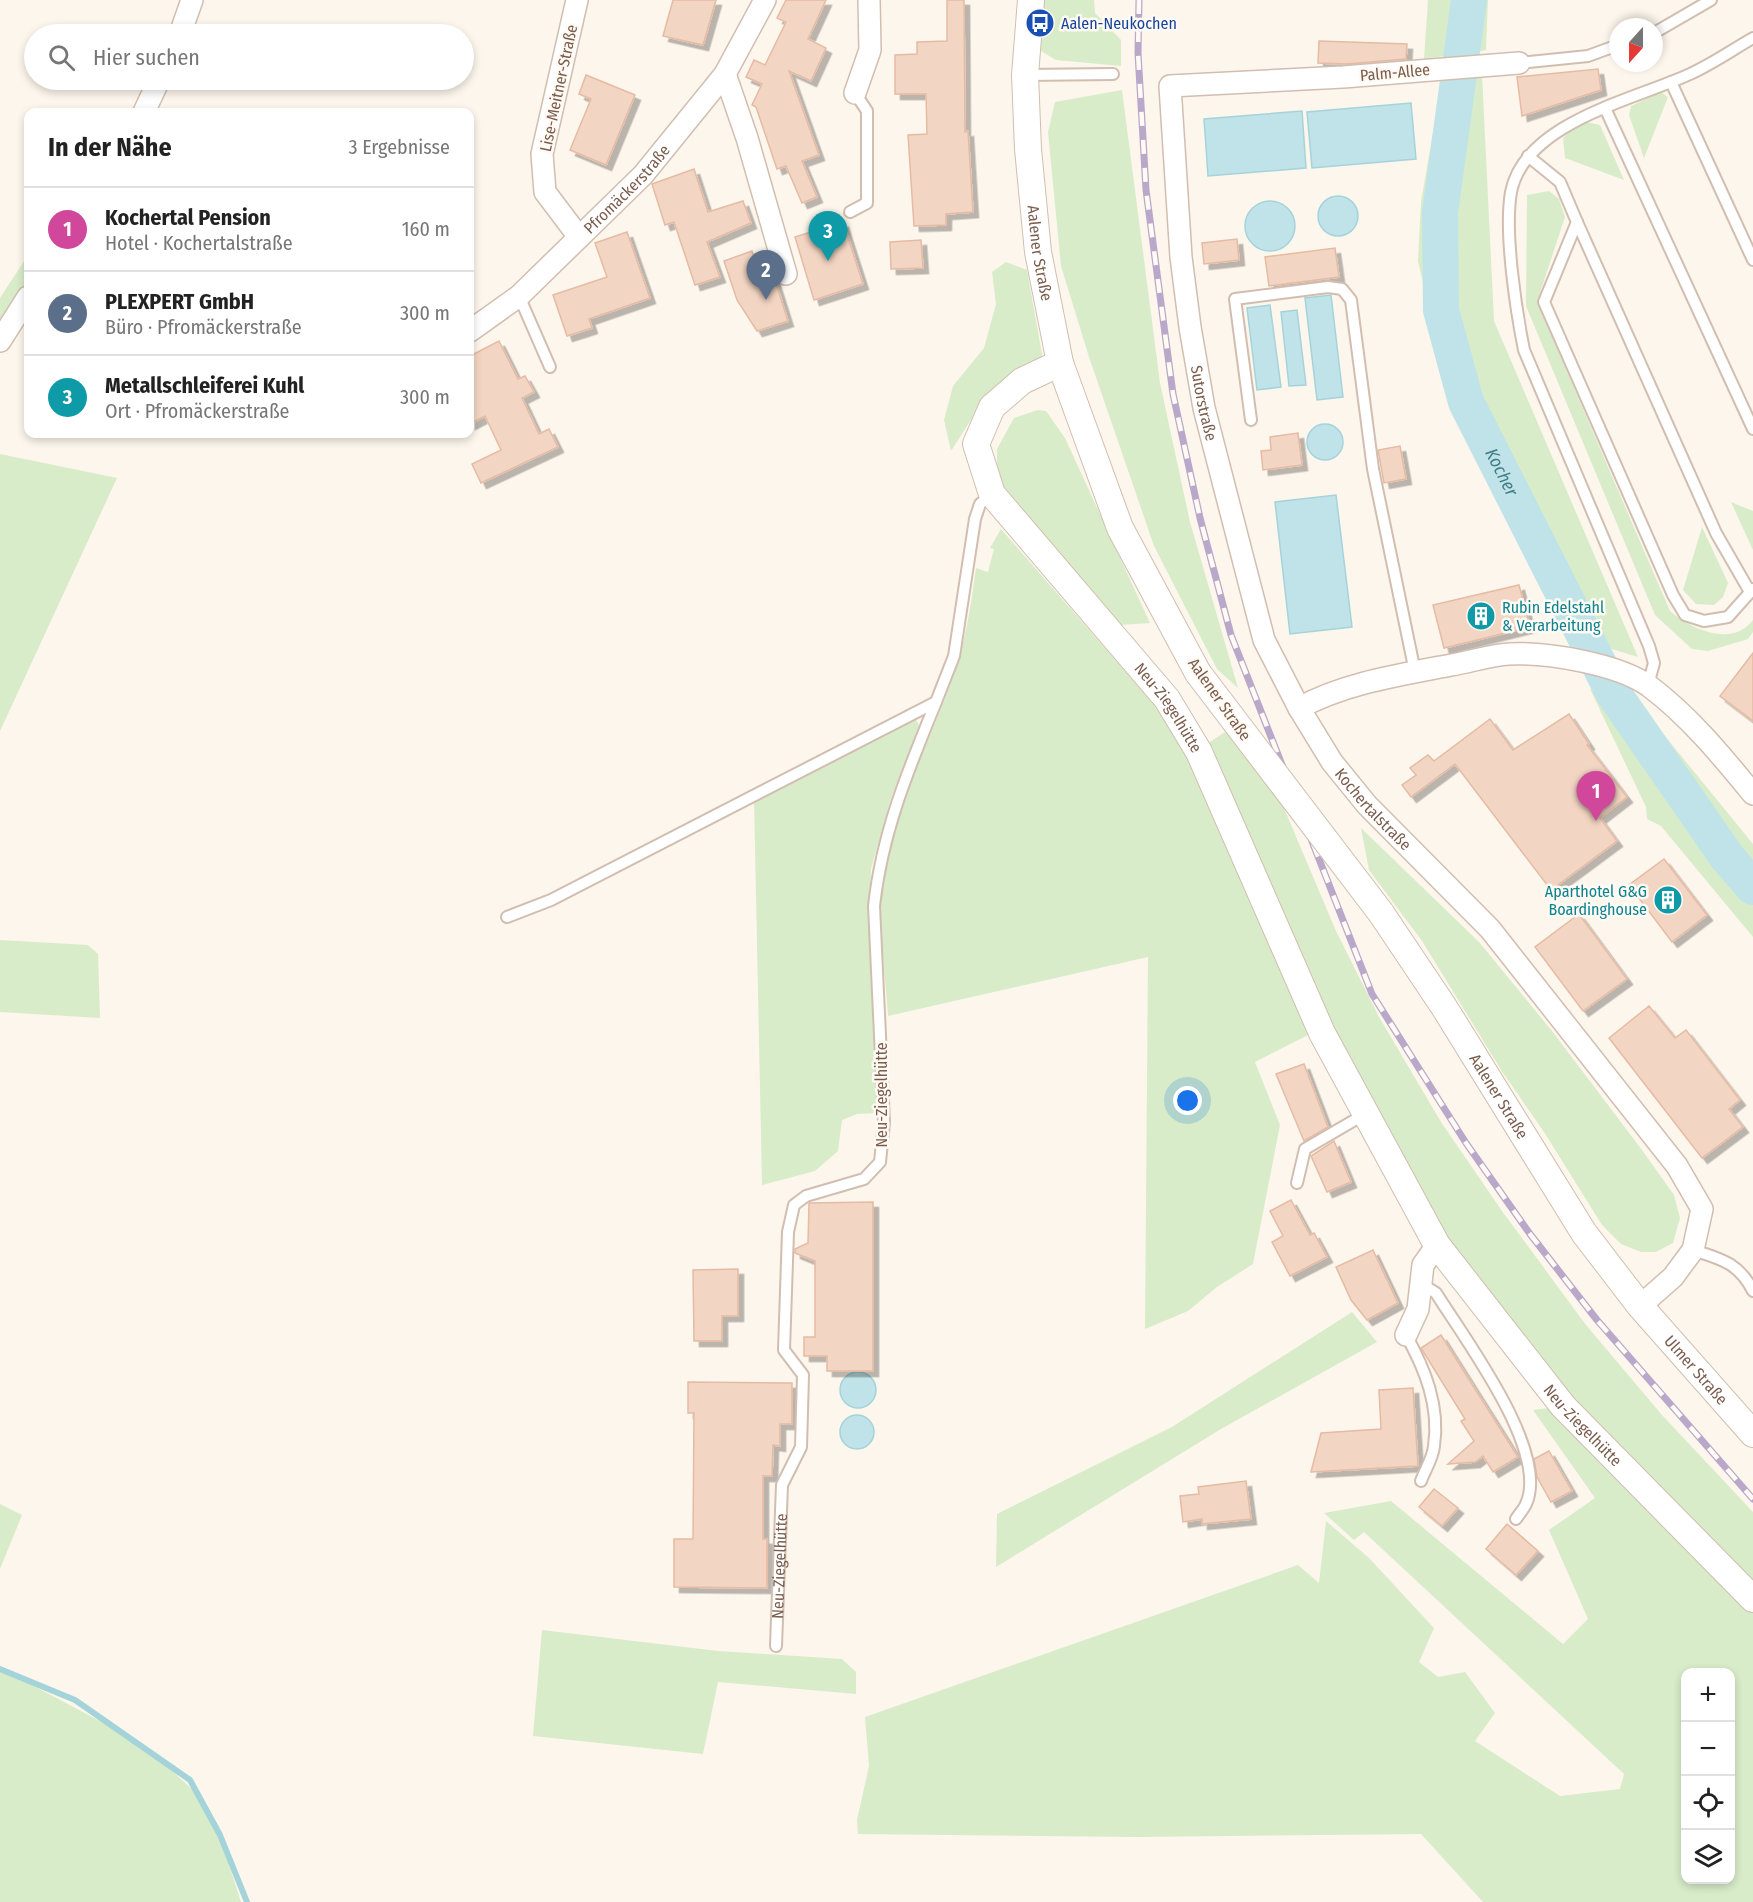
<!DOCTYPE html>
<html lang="de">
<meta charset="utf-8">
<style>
:root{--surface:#fff;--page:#f6f6f6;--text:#222;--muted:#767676;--line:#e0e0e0;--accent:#2563eb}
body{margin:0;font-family:"Fira Sans Condensed",sans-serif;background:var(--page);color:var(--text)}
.controls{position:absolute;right:18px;bottom:18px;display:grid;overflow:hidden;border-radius:12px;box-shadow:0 3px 9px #0003}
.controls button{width:54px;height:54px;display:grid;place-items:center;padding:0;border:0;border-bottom:2px solid var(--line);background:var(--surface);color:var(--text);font:30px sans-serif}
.compass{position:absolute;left:1609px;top:18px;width:54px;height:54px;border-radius:50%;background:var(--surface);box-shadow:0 3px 9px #0003;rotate:201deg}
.you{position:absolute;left:1188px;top:1101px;width:21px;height:21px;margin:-15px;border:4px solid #fff;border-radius:50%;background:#1a73e8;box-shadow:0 0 0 9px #1a73e833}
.badge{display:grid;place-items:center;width:39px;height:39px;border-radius:50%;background:var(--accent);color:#fff;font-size:20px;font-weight:700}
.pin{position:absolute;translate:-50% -50px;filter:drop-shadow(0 2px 3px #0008)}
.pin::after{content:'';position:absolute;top:32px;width:21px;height:18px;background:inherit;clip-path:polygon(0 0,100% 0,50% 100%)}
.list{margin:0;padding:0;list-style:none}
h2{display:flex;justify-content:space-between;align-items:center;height:78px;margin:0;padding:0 24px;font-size:26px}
h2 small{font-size:20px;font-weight:400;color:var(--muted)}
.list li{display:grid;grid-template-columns:39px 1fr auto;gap:18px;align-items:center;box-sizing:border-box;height:84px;padding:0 24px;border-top:2px solid var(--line)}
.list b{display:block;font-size:22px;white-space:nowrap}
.list p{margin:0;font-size:20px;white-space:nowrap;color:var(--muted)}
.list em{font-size:20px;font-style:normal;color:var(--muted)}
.icon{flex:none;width:33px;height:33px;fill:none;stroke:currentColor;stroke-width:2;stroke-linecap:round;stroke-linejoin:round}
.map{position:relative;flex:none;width:1753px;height:1902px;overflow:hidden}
.search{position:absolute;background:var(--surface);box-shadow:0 3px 9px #0003;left:24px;top:24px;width:450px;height:66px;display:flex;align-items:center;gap:15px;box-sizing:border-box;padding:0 21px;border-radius:33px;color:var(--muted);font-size:22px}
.panel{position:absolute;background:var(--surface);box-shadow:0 3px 9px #0003;left:24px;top:108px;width:450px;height:330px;border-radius:12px}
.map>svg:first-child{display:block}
.green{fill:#d8ecc9;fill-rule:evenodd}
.water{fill:#bfe3e8;stroke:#a5d3da;stroke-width:1.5}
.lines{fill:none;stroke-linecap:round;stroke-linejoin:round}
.stream{stroke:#a5d3da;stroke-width:6}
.river{stroke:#bfe3e8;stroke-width:36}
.building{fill:#f3d5c3;stroke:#e6bba3;stroke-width:1.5;filter:url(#shadow)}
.service-casing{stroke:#d1beb0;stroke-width:14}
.minor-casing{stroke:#d1beb0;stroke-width:24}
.tertiary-casing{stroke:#d1beb0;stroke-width:28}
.service{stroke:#fff;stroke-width:10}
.minor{stroke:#fff;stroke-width:21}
.tertiary{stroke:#fff;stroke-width:26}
.rail-casing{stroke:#b9a8c9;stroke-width:7}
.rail{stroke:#fffaf3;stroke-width:4.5;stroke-dasharray:14;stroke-linecap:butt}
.tertiary-bridge-casing{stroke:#d1beb0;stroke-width:28;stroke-linecap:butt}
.tertiary-bridge{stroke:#fff;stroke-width:26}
.labels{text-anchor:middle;stroke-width:5;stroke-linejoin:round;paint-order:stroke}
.transit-label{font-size:16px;fill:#164399;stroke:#fffaf3;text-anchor:start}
.street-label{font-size:16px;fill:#7a5c4d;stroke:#fffaf3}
.culture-label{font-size:16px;fill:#0d838f;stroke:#fffaf3;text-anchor:start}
.water-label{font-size:18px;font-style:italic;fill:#437c86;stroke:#fffaf3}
</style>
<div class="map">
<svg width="1753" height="1902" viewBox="0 0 1753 1902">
<defs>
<filter id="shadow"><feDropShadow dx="5.5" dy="5.5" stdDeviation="0" flood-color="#0004"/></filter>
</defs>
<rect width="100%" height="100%" fill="#fdf6ec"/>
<g class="green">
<polygon points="1044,0 1094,0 1095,13 1121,40 1121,66 1056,60 1041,51"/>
<polygon points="1428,0 1488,0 1486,50 1424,59"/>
<polygon points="1482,74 1494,321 1638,657 1572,637 1449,395 1418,261 1421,202 1441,86"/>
<polygon points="1122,90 1160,383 1190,522 1238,688 1217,669 1154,546 1089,357 1061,266 1048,132 1055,102"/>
<polygon points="1661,92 1668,97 1644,158 1629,115 1631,106"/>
<polygon points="1580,121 1600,125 1624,180 1565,158 1563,138"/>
<path d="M1549 191 1559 199 1565 217 1537 302 1670 611C1691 629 1732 648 1753 620V632L1748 639 1708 651 1692 649 1655 615 1526 306 1527 195Z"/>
<polygon points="28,255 28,281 0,326 0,298"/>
<polygon points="1006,262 1027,270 1043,360 983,401 951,451 944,420 953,386 984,348 996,304 992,272"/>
<polygon points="1038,410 1046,411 1065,438 1150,623 1120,625 997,482 997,449 1014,418"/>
<polygon points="0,454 117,478 0,731"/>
<polygon points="1731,502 1753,511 1753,550"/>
<polygon points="1702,527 1728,583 1723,597 1714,605 1696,604 1683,590"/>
<path d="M1001 529 1153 703 1187 758 1314 1032 1255 1062 1280 1125 1253 1264 1217 1287 1188 1311 1145 1329 1148 957 888 1016C885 964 874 907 886 856 901 795 931 739 952 680 965 644 971 606 976 568L988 572 994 549 990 548Z"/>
<polygon points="1590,689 1605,692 1651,719 1753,844 1753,937 1661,826 1647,819 1646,807"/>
<polygon points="915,718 919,725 891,798 871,869 869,929 877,1113 857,1114 842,1120 838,1151 815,1171 762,1185 754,798"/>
<path d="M1228 730 1278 794 1336 931 1379 1017 1441 1122 1502 1211 1586 1325 1662 1415 1753 1512V1902H1483L1421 1834 1137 1837 858 1834 857 1820 869 1766 865 1717 1298 1565 1319 1583 1326 1521 1369 1558 1434 1628 1419 1662 1438 1677 1465 1672 1495 1713 1475 1741 1560 1796 1620 1789 1624 1774 1364 1532 1354 1540 1324 1513 1391 1501 1563 1644 1588 1619 1549 1530 1595 1498 1533 1410 1563 1406 1568 1399 1443 1238 1329 1028 1204 746ZM1686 1672H1730V1880H1686Z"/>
<polygon points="1361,828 1479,942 1552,1031 1642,1150 1674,1195 1680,1218 1673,1243 1656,1252 1641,1252 1621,1244 1602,1225 1544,1132 1503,1073 1422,941 1369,870"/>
<polygon points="0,940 88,945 98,954 100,1018 0,1012"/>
<polygon points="1352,1312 1377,1342 1221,1429 996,1567 997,1514 1172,1427"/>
<polygon points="0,1504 22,1515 0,1569"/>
<polygon points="542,1630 718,1651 842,1659 856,1672 856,1694 718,1682 703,1754 533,1736"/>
<polygon points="0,1668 143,1744 195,1792 220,1837 241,1902 0,1902"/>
</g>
<g class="water">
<polygon points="1411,103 1416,159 1312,168 1307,112"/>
<polygon points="1302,111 1306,168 1208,176 1204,119"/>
<circle cx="1338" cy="216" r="20"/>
<circle cx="1270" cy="226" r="25"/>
<polygon points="1331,295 1343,397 1317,400 1305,298"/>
<polygon points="1270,305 1281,387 1257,390 1247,308"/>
<polygon points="1297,310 1306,385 1289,386 1281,312"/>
<circle cx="1325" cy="442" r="18"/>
<polygon points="1336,495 1352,627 1290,634 1275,502"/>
<circle cx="858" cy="1390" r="18"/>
<circle cx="857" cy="1432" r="17"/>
</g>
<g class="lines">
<g class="stream">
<polyline points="1465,42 1476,37"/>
<polyline points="0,1669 75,1700 190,1780 220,1835 247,1902"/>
</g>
<path class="river" id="s1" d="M1469 0 1440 213 1441 310 1466 402 1614 694 1727 857 1753 887"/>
</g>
<g class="building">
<polygon points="673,0 716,0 703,45 663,36"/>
<polygon points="786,0 826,0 808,39 826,48 811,81 789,71 819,155 802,161 817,197 802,203 786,166 777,169 756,107 752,105 762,84 746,77 754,60 765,65 786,22 777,18"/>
<polygon points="947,0 964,0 965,132 968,131 973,212 946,214 946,225 914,226 908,135 927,134 926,94 895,94 895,55 917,54 917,42 947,41"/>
<polygon points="1319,41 1407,44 1406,59 1346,64 1318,63"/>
<polygon points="1598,69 1601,90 1522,116 1517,77"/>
<polygon points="586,75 635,95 606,165 570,150 591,99 579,94"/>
<polygon points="694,169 708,212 743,201 751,223 707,242 720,277 695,285 674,222 665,225 652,184"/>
<polygon points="843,222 863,284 814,300 795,237"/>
<polygon points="627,232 650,298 589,319 592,328 567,336 553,295 607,277 595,243"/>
<polygon points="1237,239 1239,260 1204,264 1202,243"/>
<polygon points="921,240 923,268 891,269 890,242"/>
<polygon points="1335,248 1339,277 1269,286 1265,257"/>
<polygon points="752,251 761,278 773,274 788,321 757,331 737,300 724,261"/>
<polygon points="499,341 518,379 525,376 534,392 522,398 539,434 549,429 558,447 481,483 472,464 501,450 485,416 470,424 470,356"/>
<polygon points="1298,433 1302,465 1263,470 1261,451 1271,450 1270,437"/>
<polygon points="1400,446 1406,479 1384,483 1378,450"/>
<polygon points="1519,585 1530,627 1444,648 1433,605"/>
<polygon points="1753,653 1753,721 1720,696"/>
<polygon points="1569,714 1589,744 1587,745 1627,797 1600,818 1617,841 1551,890 1455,764 1411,797 1402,785 1416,775 1410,768 1428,755 1434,761 1490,719 1513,750"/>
<polygon points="1664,859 1707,915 1672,942 1629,885"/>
<polygon points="1579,914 1627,979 1583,1011 1535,947"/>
<polygon points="1649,1006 1675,1038 1686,1030 1740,1100 1729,1109 1743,1127 1702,1158 1609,1038"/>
<polygon points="1304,1064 1328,1127 1304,1141 1276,1074"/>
<polygon points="1334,1141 1351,1182 1327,1192 1311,1156"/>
<polygon points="1291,1200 1310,1235 1314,1233 1327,1257 1290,1276 1272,1242 1283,1236 1270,1211"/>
<polygon points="873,1202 873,1371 827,1371 827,1356 804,1356 804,1337 815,1337 815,1261 795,1253 795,1249 808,1243 809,1203"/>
<polygon points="1373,1250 1398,1303 1367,1320 1351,1300 1336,1267"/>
<polygon points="738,1269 738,1316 722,1316 722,1341 694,1341 693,1270"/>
<polygon points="1441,1335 1518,1457 1493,1472 1483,1456 1475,1462 1448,1464 1474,1441 1461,1421 1465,1419 1421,1348"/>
<polygon points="688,1382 792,1383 792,1424 780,1424 780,1446 773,1445 772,1476 763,1476 763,1539 767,1539 767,1588 674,1587 674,1539 693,1539 694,1413 688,1413"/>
<polygon points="1413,1388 1418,1466 1311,1472 1321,1433 1381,1429 1379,1390"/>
<polygon points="1549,1451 1572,1491 1551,1502 1537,1477 1534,1459"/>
<polygon points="1246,1481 1251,1519 1202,1524 1202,1519 1183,1522 1180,1496 1199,1494 1198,1487"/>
<polygon points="1434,1489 1458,1508 1442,1526 1419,1507"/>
<polygon points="1507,1524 1538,1551 1516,1575 1486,1549"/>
</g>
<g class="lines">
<g class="service-casing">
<g id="service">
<polyline points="1654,33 1711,0"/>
<polyline points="1519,63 1588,56 1618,45"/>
<polyline points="1025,75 1113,74"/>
<polyline points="1671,82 1753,260"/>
<polyline points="1605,108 1753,429"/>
<polyline points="1528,156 1560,182 1577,222 1544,302 1673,595 1685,615 1704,621 1728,617 1753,589"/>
<polyline points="850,212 867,203 867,111 855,93"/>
<polyline points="1577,222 1716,533 1750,592"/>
<polyline points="519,296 550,367"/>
<polyline points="1251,420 1235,299 1328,287 1342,289 1351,300 1373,469 1415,672"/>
<path d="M1648 685 1654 663 1649 646 1524 350C1516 310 1504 232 1511 192 1525 122 1634 100 1690 74 1712 64 1732 50 1753 38"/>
<polyline points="507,917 551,900 936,702 954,656 975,519 980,504 992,494"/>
<polyline points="1297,1183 1305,1149 1365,1114"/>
<path d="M1693 1250C1721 1259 1739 1263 1753 1291"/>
<path d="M1420 1283 1436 1293C1464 1338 1550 1451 1526 1504 1524 1509 1519 1514 1516 1519"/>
<path d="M1406 1335C1425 1369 1440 1406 1434 1446 1433 1458 1425 1470 1421 1481"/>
<path id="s2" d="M776 1646 782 1485 801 1447 803 1375 784 1350 788 1232 794 1205 806 1196 864 1179 880 1162 884 1122 874 906C882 833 908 770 936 702"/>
</g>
</g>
<g class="minor-casing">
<g id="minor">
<polyline points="577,0 542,154 545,192 579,237"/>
<polyline points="180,34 192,0"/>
<path id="s3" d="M1519 63 1343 77 1170 86 1181 257 1190 327 1204 408 1264 640 1299 708 1332 762 1367 805 1490 929 1677 1166 1702 1209 1693 1250 1673 1277 1640 1306"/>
<polyline points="725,74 747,138 786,274"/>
<polyline points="855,93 870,50 869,0"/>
<polyline points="144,112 159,80"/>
<path id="s4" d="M470 331 519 296 643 175 725 74 765 0"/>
<polyline points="0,341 28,297"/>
<path d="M1299 708C1345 683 1399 675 1451 665 1470 662 1490 655 1509 654 1547 652 1618 664 1649 686 1689 716 1721 755 1753 794"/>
<polyline points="1406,1335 1418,1309 1423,1265 1437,1245"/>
</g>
</g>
<g class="tertiary-casing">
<g id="tertiary">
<path id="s5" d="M1031 0 1025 75 1028 149 1038 252 1060 363 1120 528 1198 673"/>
<path id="s6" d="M1060 363 1022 381 992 407 976 444 992 494 1167 699 1199 752 1322 1033 1437 1245 1563 1406 1753 1599"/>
<path id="s7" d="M1381 913 1444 1007 1584 1233 1640 1306 1753 1434"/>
</g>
</g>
<use href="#service" class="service"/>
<use href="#minor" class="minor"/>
<use href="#tertiary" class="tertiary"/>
<g class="rail-casing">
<polyline id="rail" points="1139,0 1138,53 1146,190 1173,394 1200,518 1231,635 1372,994 1466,1143 1530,1234 1597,1320 1753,1499"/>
</g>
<use href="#rail" class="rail"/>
<g class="tertiary-bridge-casing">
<polyline id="tertiary-bridge" points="1198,673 1381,913"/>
</g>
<use href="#tertiary-bridge" class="tertiary-bridge"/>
</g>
<defs>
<g id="bus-disc" transform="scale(1.5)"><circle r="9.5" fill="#1a4fb4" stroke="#fffaf3"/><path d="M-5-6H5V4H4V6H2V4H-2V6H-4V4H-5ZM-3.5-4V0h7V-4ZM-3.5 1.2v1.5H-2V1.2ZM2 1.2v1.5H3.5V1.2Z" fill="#fff"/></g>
<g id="building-disc" transform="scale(1.5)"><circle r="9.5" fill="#0f9aa8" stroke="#fffaf3"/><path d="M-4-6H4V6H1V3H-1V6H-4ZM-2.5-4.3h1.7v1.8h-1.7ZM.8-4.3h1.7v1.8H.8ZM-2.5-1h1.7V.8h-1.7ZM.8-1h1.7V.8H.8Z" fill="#fff"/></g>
</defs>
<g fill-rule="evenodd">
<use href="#bus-disc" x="1040" y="23"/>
<use href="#building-disc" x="1481" y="616"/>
<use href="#building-disc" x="1668" y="900"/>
</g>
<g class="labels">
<g class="transit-label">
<text x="1061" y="29">Aalen-Neukochen</text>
</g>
<g class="street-label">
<text transform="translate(1395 72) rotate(-5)" y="6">Palm-Allee</text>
<text transform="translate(558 88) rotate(-78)" y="6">Lise-Meitner-Straße</text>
<text dy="6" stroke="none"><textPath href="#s4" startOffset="212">Pfromäckerstraße</textPath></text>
<text dy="6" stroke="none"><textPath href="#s5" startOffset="254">Aalener Straße</textPath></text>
<text dy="6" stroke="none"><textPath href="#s3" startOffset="669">Sutorstraße</textPath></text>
<text transform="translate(1220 699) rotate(55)" y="6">Aalener Straße</text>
<text dy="6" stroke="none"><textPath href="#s6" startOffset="452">Neu-Ziegelhütte</textPath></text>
<text dy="6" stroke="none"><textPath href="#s3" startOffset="1116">Kochertalstraße</textPath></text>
<text transform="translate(881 1095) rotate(-90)" y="6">Neu-Ziegelhütte</text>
<text dy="6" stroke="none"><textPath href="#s7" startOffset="218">Aalener Straße</textPath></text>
<text dy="6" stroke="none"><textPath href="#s7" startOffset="556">Ulmer Straße</textPath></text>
<text dy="6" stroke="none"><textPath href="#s6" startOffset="1286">Neu-Ziegelhütte</textPath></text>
<text dy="6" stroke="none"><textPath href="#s2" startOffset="80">Neu-Ziegelhütte</textPath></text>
</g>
<g class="culture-label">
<text x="1502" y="613">Rubin Edelstahl<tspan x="1502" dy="18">&amp; Verarbeitung</tspan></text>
<text x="1647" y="897" text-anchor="end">Aparthotel G&amp;G<tspan x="1647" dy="18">Boardinghouse</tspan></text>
</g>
<g class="water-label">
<text dy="6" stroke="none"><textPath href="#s1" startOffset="486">Kocher</textPath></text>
</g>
</g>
</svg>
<div class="controls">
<button>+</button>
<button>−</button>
<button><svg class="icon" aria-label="locate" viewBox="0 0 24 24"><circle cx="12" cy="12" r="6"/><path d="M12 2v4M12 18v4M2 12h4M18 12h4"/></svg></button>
<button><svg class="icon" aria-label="layers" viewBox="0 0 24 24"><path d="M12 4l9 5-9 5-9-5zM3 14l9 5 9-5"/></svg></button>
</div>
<svg class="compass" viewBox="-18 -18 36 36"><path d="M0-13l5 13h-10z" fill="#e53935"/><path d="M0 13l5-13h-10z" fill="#767676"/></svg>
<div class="you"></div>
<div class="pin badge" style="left:1596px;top:821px;background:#d1479c">1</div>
<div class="pin badge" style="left:766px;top:300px;background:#5c6f8a">2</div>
<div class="pin badge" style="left:828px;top:261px;background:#0f9aa8">3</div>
<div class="search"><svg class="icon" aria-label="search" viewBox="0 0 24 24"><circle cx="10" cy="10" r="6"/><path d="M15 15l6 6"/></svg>Hier suchen</div>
<section class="panel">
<h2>In der Nähe<small>3 Ergebnisse</small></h2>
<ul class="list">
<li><span class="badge" style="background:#d1479c">1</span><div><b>Kochertal Pension</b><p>Hotel · Kochertalstraße</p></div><em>160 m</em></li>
<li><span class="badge" style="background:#5c6f8a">2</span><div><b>PLEXPERT GmbH</b><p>Büro · Pfromäckerstraße</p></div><em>300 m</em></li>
<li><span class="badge" style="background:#0f9aa8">3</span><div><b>Metallschleiferei Kuhl</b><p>Ort · Pfromäckerstraße</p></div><em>300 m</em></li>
</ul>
</section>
</div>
